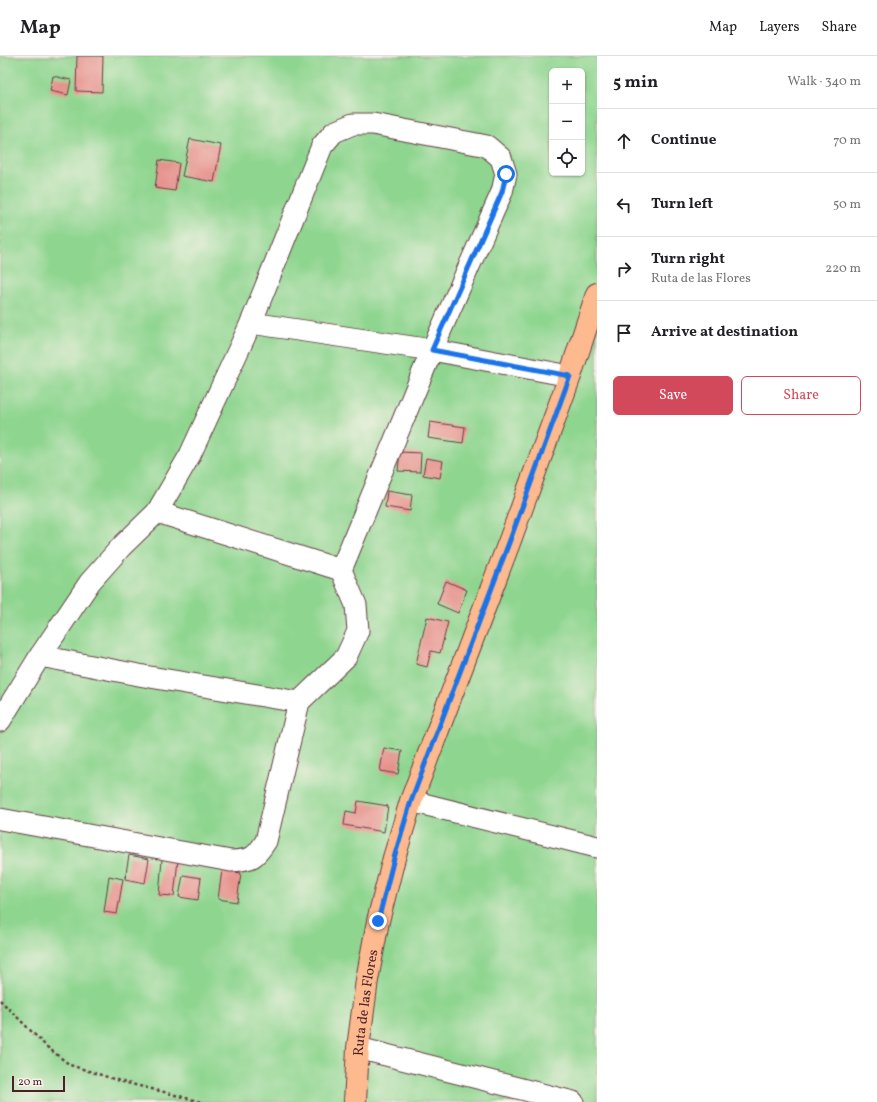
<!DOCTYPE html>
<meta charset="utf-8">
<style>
:root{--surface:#fff;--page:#f6f6f6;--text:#202124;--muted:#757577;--line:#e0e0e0;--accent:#d1495b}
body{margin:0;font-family:Vollkorn,serif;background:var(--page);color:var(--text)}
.controls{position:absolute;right:12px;top:12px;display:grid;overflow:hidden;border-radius:6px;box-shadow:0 1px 3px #0004}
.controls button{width:36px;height:36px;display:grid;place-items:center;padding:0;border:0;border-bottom:1px solid var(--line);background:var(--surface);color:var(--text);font:20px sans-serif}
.scale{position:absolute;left:12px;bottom:10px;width:53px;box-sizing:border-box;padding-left:4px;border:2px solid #4a1f2b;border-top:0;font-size:11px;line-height:14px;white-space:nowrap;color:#4a1f2b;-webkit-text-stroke:3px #f7f3e8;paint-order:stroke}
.stop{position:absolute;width:12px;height:12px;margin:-9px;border:3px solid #1a73e8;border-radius:50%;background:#fff}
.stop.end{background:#1a73e8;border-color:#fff;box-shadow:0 1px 4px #0008}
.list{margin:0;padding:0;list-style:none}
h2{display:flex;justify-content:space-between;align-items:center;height:52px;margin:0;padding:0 16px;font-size:17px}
h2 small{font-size:13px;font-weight:400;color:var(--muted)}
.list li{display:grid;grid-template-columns:26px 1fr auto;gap:12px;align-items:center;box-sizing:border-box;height:64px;padding:0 16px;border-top:1px solid var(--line)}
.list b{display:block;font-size:15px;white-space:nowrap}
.list p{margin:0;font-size:13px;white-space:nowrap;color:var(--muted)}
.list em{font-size:13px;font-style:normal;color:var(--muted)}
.actions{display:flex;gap:8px;padding:12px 16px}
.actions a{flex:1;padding:9px 0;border:1px solid var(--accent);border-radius:6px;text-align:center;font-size:14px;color:var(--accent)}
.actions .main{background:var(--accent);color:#fff}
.icon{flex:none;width:22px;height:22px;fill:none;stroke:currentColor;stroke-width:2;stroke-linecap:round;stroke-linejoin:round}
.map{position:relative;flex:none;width:597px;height:1046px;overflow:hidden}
header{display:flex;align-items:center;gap:24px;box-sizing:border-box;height:56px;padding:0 20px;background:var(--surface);border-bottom:1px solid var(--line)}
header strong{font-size:19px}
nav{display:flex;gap:22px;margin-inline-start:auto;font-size:14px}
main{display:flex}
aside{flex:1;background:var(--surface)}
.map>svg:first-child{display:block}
.green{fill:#8ed58f;stroke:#6c7a5d;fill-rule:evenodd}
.building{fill:#e6928c}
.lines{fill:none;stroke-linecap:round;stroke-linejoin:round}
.minor-casing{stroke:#633c41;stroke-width:23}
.major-casing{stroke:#633c41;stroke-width:24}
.path{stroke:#633c41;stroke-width:2.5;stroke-dasharray:3 3;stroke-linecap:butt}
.minor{stroke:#fff;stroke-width:21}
.major{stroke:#fcba8e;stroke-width:22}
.route{stroke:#1a73e8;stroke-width:5}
.labels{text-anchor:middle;stroke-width:3;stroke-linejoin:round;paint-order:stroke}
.street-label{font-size:14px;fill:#4a1f2b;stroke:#f7f3e8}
</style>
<header>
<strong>Map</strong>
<nav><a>Map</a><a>Layers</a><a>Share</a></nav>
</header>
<main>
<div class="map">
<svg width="597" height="1046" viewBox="0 0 597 1046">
<rect width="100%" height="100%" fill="#f7f3e8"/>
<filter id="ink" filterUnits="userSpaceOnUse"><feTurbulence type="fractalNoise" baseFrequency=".025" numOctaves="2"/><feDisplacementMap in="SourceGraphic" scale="8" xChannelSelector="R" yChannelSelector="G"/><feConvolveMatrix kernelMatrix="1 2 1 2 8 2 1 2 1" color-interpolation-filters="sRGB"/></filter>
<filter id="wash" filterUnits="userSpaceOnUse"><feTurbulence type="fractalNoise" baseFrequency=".012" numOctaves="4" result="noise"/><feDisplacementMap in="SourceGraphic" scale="16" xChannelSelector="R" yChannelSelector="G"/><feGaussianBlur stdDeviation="0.9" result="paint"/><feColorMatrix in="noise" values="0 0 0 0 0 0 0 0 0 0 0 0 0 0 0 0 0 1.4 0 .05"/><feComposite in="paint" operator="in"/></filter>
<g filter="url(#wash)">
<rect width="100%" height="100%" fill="#f0debe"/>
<path class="green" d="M0 0H597V1046H0ZM552 15H582V117H552Z"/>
<g id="blocks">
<g class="building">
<polygon points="77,0 103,0 102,36 76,35"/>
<polygon points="53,20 71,24 68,39 50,35"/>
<polygon points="190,83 221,89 214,126 182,120"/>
<polygon points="159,104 179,107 175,135 155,132"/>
<polygon points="430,366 465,371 463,387 428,382"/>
<polygon points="400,396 421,397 420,416 398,415"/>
<polygon points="426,402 443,405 440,422 423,419"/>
<polygon points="387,435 412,439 410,455 385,451"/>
<polygon points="446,525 467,534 458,557 437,548"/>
<polygon points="427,561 448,566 440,597 431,595 427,611 416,608"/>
<polygon points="384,692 402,695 398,718 380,715"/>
<polygon points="358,745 388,750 384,776 344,769 346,755 356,757"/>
<polygon points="129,799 149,803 145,827 125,823"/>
<polygon points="162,803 178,804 174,840 159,839"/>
<polygon points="222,814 241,817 237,846 218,843"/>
<polygon points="183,819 201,822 198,844 179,841"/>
<polygon points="109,820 123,823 117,858 104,856"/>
</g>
</g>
</g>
<g filter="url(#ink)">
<use href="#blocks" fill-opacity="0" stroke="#633c41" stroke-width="1"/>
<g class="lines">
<g class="minor-casing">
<g id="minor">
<polyline points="251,267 432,294 570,320"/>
<polyline points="40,600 90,526 121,491 157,456"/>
<polyline points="0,665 40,600 144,620 299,646"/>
<polyline points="411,745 597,791"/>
<path d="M0 763 231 805C252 804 255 802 266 785L299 646 346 601 358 575 356 549 341 514 432 294 502 136 506 118 501 102 487 90 373 68H353L334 76 322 90 251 267 190 399 157 456 341 514"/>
<polyline points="358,992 573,1046"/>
</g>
</g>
<g class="major-casing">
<g id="major">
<path id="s1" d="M355 1046 358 992 367 924 378 865 394 802 411 745 510 484 570 320 597 238"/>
</g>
</g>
<polyline class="path" points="0,944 47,991 70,1009 123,1026 164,1036 201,1046"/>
<use href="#minor" class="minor"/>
<use href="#major" class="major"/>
</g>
</g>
<g class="lines" filter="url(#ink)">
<polyline class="route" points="378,865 394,802 411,745 510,484 570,320 432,294 502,136 506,118"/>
</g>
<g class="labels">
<g class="street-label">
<text dy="5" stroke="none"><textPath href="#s1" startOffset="100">Ruta de las Flores</textPath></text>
</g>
</g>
</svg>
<div class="controls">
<button>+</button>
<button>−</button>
<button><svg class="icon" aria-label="locate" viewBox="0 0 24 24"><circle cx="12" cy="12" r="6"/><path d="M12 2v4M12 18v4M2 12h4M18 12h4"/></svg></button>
</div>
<div class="scale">20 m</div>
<div class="stop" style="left:506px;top:118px"></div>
<div class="stop end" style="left:378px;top:865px"></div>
</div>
<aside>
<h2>5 min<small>Walk · 340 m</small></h2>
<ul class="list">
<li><svg class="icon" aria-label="ahead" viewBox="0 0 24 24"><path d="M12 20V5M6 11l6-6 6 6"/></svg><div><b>Continue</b></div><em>70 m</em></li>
<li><svg class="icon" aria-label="left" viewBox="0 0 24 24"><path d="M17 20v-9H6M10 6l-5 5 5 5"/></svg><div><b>Turn left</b></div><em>50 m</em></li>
<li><svg class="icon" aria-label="right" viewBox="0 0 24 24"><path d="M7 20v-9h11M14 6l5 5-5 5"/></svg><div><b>Turn right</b><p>Ruta de las Flores</p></div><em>220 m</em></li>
<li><svg class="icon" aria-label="arrive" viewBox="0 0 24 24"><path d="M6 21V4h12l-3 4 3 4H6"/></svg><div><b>Arrive at destination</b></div></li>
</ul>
<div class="actions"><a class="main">Save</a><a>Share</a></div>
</aside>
</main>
